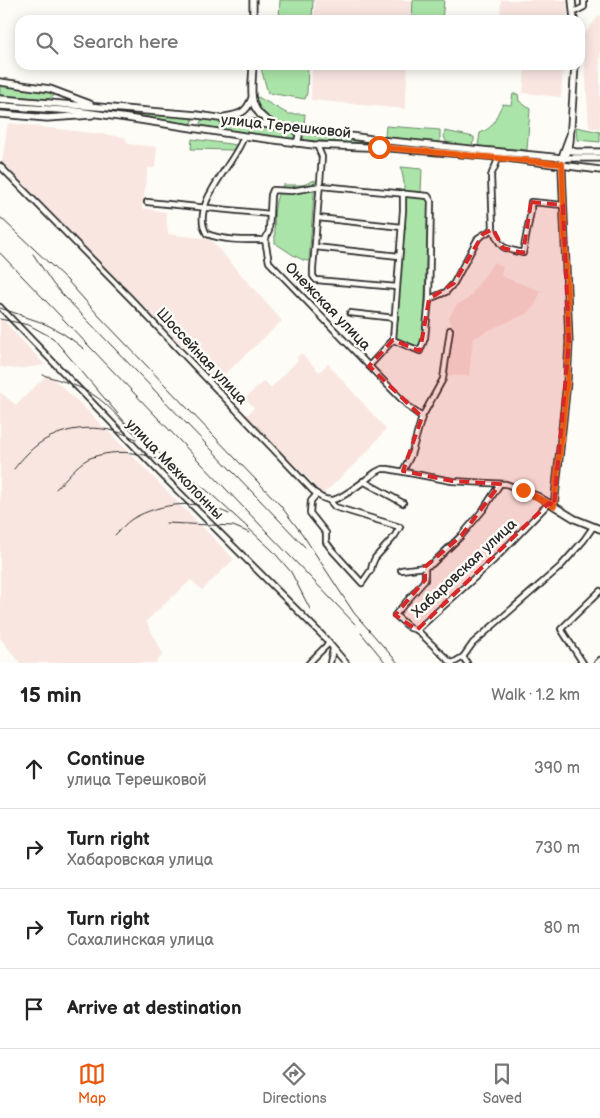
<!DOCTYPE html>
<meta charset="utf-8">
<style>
:root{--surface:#fff;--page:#f6f6f6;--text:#222;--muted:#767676;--line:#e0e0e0;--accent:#ea580c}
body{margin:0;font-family:"Balsamiq Sans",sans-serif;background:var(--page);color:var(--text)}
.stop{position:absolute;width:15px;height:15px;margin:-11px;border:4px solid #ea580c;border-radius:50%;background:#fff}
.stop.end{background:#ea580c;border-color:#fff;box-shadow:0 1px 5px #0008}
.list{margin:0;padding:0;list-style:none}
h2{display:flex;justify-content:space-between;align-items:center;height:65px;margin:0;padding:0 20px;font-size:21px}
h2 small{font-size:16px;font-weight:400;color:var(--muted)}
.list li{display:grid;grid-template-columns:32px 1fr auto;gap:15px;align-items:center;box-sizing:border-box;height:80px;padding:0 20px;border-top:1px solid var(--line)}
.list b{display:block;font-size:19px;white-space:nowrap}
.list p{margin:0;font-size:16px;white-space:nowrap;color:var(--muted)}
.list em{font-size:16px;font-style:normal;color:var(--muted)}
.icon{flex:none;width:28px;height:28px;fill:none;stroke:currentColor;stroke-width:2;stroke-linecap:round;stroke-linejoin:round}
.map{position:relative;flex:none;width:600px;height:663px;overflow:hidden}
.search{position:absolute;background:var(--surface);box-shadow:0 2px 12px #0003;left:15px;right:15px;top:15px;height:55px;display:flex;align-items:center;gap:12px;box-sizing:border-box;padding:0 18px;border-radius:15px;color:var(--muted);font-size:19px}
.sheet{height:385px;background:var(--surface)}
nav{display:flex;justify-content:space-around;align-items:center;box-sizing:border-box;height:70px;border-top:1px solid var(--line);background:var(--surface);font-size:14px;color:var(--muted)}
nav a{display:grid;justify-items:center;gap:2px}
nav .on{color:var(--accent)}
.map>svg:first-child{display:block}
.built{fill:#f9e6e1}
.green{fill:#abe4a8;stroke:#6b886a}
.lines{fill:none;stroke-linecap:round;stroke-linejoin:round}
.minor-casing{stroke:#2b2b2b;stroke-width:8}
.major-casing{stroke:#2b2b2b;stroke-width:9}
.minor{stroke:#fdfcf7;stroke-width:4.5}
.major{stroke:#fdfcf7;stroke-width:5.5}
.rail{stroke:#2b2b2b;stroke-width:1}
.route{stroke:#ea580c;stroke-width:6}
.marked{fill:#d62828;fill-opacity:0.2;stroke:#d62828;stroke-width:4;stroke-dasharray:10 6;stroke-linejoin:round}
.labels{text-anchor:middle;stroke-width:5;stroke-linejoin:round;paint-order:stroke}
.street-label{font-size:15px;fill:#2b2b2b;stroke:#fdfcf7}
</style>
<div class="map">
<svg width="600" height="663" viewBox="0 0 600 663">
<rect width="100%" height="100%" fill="#fdfcf7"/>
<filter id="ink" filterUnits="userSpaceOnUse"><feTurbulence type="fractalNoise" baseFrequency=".02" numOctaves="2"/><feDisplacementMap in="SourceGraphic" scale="10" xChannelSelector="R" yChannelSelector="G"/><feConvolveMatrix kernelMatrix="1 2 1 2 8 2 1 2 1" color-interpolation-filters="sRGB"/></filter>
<g filter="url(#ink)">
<g class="built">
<polygon points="315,0 412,0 411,20 314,20"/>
<polygon points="501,0 567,0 568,20 500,20"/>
<polygon points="600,14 600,129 589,127 583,36"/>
<polygon points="312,65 408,65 405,109 311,100"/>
<polygon points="525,65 563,65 561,97 523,93"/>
<polygon points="8,123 125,137 128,144 157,147 155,168 148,168 142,208 166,212 168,234 210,239 282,321 217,381 2,162"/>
<polygon points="494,262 503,267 501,276 541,291 534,307 528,313 491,329 473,339 469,376 446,375 452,333 451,322 448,320 456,305 468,299"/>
<polygon points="0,320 3,320 45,365 17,369 0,367"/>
<polygon points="301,353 319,372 328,364 386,429 367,452 323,494 246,416 254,408 245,398 264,381 271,388 298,360 296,358"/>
<polygon points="48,374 82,405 234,559 202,590 191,580 146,621 163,654 156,663 20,663 0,638 0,392 16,405"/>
</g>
<g class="green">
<polygon points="280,0 313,0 312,20 279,20"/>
<polygon points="413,0 444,0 442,20 412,20"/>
<polygon points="260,65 308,65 307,93 305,99 268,93"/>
<polygon points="0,84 50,91 53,93 54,96 48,99 0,95"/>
<path d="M513 94H518L519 101 530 109 527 150 478 146 480 133C497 126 494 118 503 104L511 105Z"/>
<path d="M258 97 288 114H305L304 126C284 123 259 124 256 99Z"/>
<polygon points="120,112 189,117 193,120 192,123 188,124"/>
<polygon points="202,118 291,131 295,134 294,138 290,139 205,127 200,124"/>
<polygon points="386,126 440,130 440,143 385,137"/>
<polygon points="576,127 600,132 600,142 577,140"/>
<polygon points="445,131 474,137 474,141 471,146 447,143 444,137"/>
<polygon points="306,132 399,145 304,140 302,136 303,133"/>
<polygon points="192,139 237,145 233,150 191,149"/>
<polygon points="401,167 422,169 421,191 428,199 424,327 419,346 396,340 404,205 404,183"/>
<path d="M315 180 309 261 303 260 293 255 275 243C275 222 271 203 283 185H303Z"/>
</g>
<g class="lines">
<g class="minor-casing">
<g id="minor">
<polyline points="574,12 584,7 584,0"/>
<path d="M244 136C236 163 188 205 207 234 225 241 246 240 265 240"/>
<polyline points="317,145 322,157 313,269 313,276 316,280 397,287"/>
<path d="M0 166 130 298 313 491C318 496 324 500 331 500 342 500 366 479 376 472L382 469H388L452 481 506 484 538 496 554 506"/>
<polyline points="147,202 270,214"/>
<polyline points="318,218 402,227"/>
<path d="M493 229 491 176C493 169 497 165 498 157"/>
<polyline points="315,247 399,256"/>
<polyline points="0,307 163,476 323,636 346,663"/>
<polyline points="350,313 395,318"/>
<path d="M393 340 420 351 425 338 429 299 446 292 454 283 478 238 493 229C501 250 503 248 523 253L531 211V202L563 205"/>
<polyline points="369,366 393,340 403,210 403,193"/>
<polyline points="422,417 410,408 369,366 269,262 265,240 269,231 271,195 273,190 291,191 321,186 428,196 431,201 429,299"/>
<polyline points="403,471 411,455 422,417 443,379 450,330"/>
<polyline points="363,481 403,503"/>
<polyline points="317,494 311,501 310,513 326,533 326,542 332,550 362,583 371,570 372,565 375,558 394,537 400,527 335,507 329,500"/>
<polyline points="401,570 425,567 432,564 461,536 483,510 500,484"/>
<polyline points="417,630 450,662 453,663 463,657 473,643 560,567 584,540 593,527"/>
<polyline points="417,630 494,560 549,503"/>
<polyline points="417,630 410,628 395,615 425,580 425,567"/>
<polyline points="463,657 467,663"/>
<polyline points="309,663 329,643"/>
<polyline points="330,663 333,649"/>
<polyline points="583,663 561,629 600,591"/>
<polyline points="597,663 600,660"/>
</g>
</g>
<g class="major-casing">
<g id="major">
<polyline points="572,0 574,20"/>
<polyline points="253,20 253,0"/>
<path d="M253 65C252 90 246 110 272 123"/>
<polyline points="0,82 50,89 90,104"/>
<polyline points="0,99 197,115 379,140 562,158 600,158"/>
<polyline points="0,106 76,111 127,118 244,136 313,145 390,148 498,157 600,170"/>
<polyline points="0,114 47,118 92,115"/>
<path d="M225 117C241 114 246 113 252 98"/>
<polyline points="297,129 299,136 297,143"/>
<polyline points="570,135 563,154 562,169 569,342 567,382 554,506 575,519 600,529"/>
<polyline points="569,149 575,152 600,152"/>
<polyline points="562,158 568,152 570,141 575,65"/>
</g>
</g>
<use href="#minor" class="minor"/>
<use href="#major" class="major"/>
<g class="rail">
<polyline points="0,217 67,280 99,316 280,505 303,535 354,613 398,663"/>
<polyline points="0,253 356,625"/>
<polyline points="33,254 53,284 64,296 305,547"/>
<polyline points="0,308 24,316"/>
<path d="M21 316C46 322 65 333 84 349"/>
<path d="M0 319 29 325 53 338 135 434C123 422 111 408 98 398 81 386 63 381 43 375"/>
<polyline points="135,434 210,493 272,550 291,572 310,609"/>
<path d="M14 469C18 464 22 459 27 454 54 425 101 421 136 439"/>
<path d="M56 489C66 479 76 465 88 459 110 449 141 451 162 461"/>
<polyline points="166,523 233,526 250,533"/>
<path d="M115 535C120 530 126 523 132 519 162 502 198 499 229 514"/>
<polyline points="361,633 386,663"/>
</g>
</g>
</g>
<g class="lines" filter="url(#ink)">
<polyline class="route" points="379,147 562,164 569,342 567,382 554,506 523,490"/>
</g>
<path class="marked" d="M531 202 563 205 569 342 554 506 549 503 417 630 395 615 425 580V567L461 536 500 484 452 481 403 471 422 417 369 366 393 340 420 351 429 299 454 283 483 234 493 229 503 248 523 253Z"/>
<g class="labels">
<g class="street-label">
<text transform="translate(286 126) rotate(6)" y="5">улица Терешковой</text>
<text transform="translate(328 306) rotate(46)" y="5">Онежская улица</text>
<text transform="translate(202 356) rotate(47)" y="5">Шоссейная улица</text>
<text transform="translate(175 469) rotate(46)" y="5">улица Мехколонны</text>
<text transform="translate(464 568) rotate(-43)" y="5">Хабаровская улица</text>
</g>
</g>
</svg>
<div class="stop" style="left:379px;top:147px"></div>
<div class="stop end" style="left:523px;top:490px"></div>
<div class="search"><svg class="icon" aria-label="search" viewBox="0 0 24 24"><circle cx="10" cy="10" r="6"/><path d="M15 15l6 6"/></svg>Search here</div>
</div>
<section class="sheet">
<h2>15 min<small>Walk · 1.2 km</small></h2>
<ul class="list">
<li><svg class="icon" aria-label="ahead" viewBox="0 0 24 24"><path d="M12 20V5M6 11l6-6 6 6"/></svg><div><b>Continue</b><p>улица Терешковой</p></div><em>390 m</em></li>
<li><svg class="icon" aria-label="right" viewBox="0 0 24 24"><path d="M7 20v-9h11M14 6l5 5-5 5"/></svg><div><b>Turn right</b><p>Хабаровская улица</p></div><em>730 m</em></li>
<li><svg class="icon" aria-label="right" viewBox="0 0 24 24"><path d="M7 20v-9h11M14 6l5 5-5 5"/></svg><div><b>Turn right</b><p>Сахалинская улица</p></div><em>80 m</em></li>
<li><svg class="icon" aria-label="arrive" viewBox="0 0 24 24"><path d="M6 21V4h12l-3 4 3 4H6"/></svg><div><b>Arrive at destination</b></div></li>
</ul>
</section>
<nav>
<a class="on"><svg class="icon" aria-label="map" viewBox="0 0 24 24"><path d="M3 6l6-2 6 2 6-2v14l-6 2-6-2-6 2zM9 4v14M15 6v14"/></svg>Map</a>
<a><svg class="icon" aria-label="directions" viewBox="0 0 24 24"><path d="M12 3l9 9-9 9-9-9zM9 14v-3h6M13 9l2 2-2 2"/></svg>Directions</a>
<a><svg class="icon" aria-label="saved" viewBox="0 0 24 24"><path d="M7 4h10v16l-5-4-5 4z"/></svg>Saved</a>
</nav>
